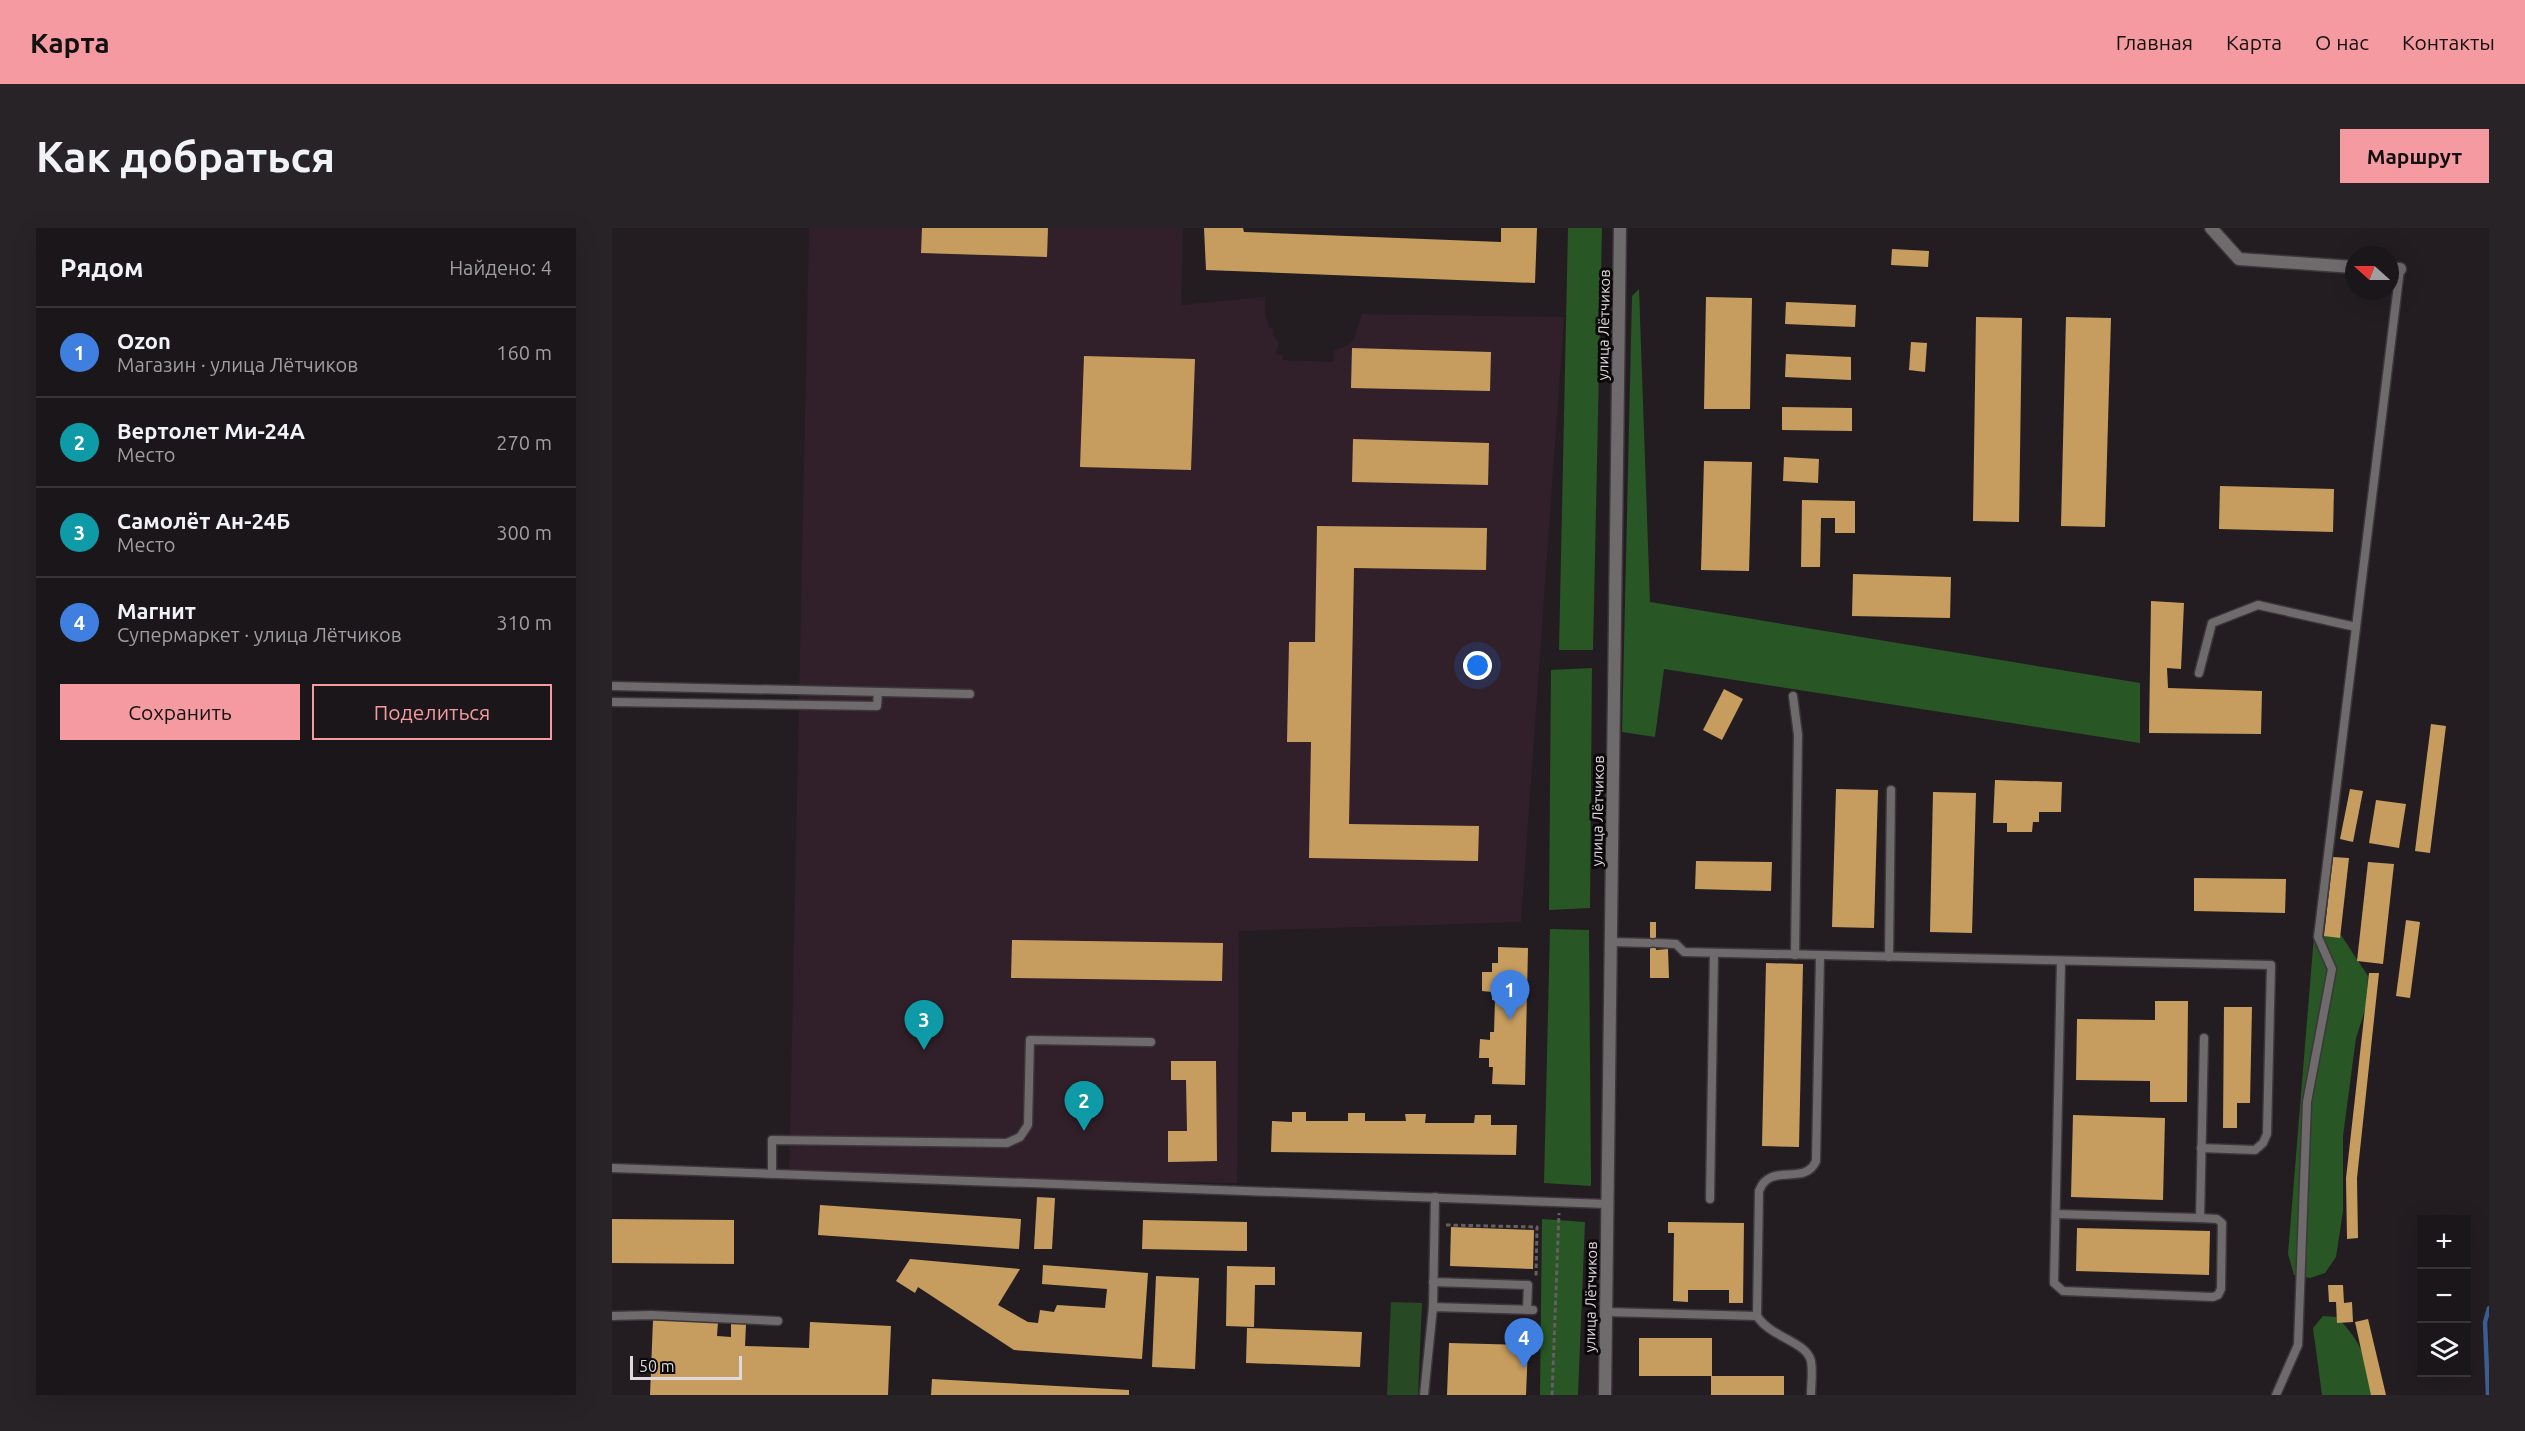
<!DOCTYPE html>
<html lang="ru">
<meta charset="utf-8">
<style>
:root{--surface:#1a161a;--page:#272327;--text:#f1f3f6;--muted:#9f9fa2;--line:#383539;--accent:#f49aa0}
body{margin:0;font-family:Ubuntu,sans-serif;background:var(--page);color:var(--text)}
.controls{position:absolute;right:18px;bottom:18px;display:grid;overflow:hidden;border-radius:0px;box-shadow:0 6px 24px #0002}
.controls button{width:54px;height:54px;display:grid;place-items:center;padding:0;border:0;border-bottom:2px solid var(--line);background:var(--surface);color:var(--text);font:30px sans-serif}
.compass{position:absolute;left:1733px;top:18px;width:54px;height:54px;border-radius:50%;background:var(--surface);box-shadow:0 6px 24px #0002;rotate:291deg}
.scale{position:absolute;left:18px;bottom:15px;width:112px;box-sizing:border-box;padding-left:6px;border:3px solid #dfdade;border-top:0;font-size:16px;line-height:21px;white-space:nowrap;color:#dfdade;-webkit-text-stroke:4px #0b080a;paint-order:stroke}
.you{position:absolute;left:866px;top:438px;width:21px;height:21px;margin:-15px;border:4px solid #fff;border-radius:50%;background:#1a73e8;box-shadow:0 0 0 9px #1a73e833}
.badge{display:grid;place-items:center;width:39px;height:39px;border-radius:50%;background:var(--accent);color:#fff;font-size:20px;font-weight:700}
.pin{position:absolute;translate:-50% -50px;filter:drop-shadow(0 2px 3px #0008)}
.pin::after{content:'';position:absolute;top:32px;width:21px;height:18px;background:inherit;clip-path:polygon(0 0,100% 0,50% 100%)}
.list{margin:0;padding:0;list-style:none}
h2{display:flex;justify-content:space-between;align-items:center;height:78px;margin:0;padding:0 24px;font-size:26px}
h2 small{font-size:20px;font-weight:400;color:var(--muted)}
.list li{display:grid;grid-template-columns:39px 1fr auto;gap:18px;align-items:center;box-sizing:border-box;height:90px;padding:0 24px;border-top:2px solid var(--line)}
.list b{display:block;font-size:22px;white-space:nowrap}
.list p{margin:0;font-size:20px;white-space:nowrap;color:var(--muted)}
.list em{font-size:20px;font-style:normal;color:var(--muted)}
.actions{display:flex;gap:12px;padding:18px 24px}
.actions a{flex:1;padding:14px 0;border:2px solid var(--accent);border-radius:0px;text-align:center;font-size:21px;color:var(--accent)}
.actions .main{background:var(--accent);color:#111}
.icon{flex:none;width:33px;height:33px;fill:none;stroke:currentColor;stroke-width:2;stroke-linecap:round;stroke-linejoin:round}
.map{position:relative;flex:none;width:1877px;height:1167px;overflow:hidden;border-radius:0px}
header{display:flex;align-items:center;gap:36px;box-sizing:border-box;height:84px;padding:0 30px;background:var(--accent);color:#111}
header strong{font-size:28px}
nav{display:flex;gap:33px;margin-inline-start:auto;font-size:21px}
.intro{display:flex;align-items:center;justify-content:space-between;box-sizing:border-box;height:144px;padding:0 36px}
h1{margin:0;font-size:42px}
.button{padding:15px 27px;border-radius:0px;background:var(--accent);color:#111;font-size:21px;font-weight:700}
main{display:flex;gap:36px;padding:0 36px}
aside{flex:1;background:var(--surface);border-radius:0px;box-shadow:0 6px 24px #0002}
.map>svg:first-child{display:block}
.commercial{fill:#312029}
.green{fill:#274a24}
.forest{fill:#285624}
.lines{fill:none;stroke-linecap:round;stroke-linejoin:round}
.stream{stroke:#3c5e92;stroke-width:4.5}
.building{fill:#c79d5f}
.service-casing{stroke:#3d373c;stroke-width:11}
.minor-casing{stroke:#3d373c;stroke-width:15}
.path{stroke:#645f63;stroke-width:3;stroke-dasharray:4.5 3;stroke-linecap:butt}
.service{stroke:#6f6a6b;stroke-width:8}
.minor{stroke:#6f6a6b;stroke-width:12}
.labels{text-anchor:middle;stroke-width:6;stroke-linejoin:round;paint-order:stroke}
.street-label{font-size:15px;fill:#dfdade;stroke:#0b080a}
</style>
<header>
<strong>Карта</strong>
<nav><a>Главная</a><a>Карта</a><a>О нас</a><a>Контакты</a></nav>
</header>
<div class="intro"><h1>Как добраться</h1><a class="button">Маршрут</a></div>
<main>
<aside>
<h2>Рядом<small>Найдено: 4</small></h2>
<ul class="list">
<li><span class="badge" style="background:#3f7fe0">1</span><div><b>Ozon</b><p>Магазин · улица Лётчиков</p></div><em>160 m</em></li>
<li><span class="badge" style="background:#0f9aa8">2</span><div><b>Вертолет Ми-24А</b><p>Место</p></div><em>270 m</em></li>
<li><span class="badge" style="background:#0f9aa8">3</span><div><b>Самолёт Ан-24Б</b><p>Место</p></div><em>300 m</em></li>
<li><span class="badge" style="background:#3f7fe0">4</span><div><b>Магнит</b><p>Супермаркет · улица Лётчиков</p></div><em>310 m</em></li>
</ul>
<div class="actions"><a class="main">Сохранить</a><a>Поделиться</a></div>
</aside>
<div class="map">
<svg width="1877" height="1167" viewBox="0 0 1877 1167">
<rect width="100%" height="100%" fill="#231d22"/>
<polygon class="commercial" points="197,0 571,0 569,77 653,69 653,86 657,99 662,102 661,107 667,115 663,126 671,127 671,132 721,134 722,123 736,117 742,111 750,86 952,89 909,694 627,703 625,955 177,948"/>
<polygon class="green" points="779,1074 810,1075 806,1167 775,1167"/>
<g class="forest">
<polygon points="956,0 990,0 981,422 947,422"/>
<polygon points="1027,61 1038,374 1528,455 1528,515 1052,441 1043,509 1010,504 1020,68"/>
<polygon points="980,440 978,680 937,682 939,442"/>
<polygon points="938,701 977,702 979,958 932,955"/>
<polygon points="1710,701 1725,701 1756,748 1754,779 1744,810 1731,908 1731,983 1724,1029 1713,1045 1698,1050 1682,1047 1676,1026 1702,707"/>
<polygon points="930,991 973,994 966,1167 928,1167"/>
<path d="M1711 1088 1725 1089C1752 1117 1753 1130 1763 1167H1710L1701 1100Z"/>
</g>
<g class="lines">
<polyline class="stream" points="1876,1167 1873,1094 1877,1080"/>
</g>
<g class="building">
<polygon points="310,0 436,0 435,29 309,25"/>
<polygon points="592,0 631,0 632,4 889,14 889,0 925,0 923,55 594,42"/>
<polygon points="1280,21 1317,23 1316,39 1279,37"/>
<polygon points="1094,69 1140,70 1138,181 1092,181"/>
<polygon points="1174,74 1244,77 1243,99 1173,96"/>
<polygon points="1364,89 1410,90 1407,294 1361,293"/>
<polygon points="1454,89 1499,90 1493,299 1449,298"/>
<polygon points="1299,114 1315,115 1313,144 1297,142"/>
<polygon points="740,120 879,124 878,163 739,160"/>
<polygon points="1174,126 1239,129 1239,152 1173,149"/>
<polygon points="472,128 583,131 579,242 468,239"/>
<polygon points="1170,179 1240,180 1240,203 1170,202"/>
<polygon points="741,211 877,215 876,257 740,254"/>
<polygon points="1172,229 1207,231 1206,255 1171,253"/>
<polygon points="1092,233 1140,234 1137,343 1089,342"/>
<polygon points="1608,258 1722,261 1721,304 1607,301"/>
<polygon points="1190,272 1243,273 1243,305 1223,305 1223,290 1209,290 1208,339 1189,339"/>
<polygon points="705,298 875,300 874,342 742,340 737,596 867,598 866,633 697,630 699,514 675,514 677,414 703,414"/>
<polygon points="1241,346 1339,349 1338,390 1240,388"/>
<polygon points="1539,373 1572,375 1569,441 1555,440 1556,460 1650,463 1649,506 1537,505"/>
<polygon points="1112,461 1131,471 1110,512 1091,502"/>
<polygon points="1819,496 1834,498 1818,625 1803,623"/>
<polygon points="1383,552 1450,554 1449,584 1427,584 1427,594 1421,594 1420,604 1395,604 1395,595 1381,595"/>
<polygon points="1224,561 1266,562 1262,700 1220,699"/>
<polygon points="1738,561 1751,563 1741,614 1728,611"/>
<polygon points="1321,564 1364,565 1360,705 1318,704"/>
<polygon points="1764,572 1794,576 1787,620 1757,615"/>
<polygon points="1721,629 1737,630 1728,710 1712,708"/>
<polygon points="1084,633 1160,634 1159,663 1083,661"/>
<polygon points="1756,634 1782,636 1771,736 1745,733"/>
<polygon points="1582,650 1674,651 1673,685 1582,683"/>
<polygon points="1794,692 1808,694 1798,770 1784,768"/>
<polygon points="1038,694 1044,694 1044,722 1056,721 1057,750 1038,750"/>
<polygon points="400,712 611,715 610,753 399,750"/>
<polygon points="886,719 916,720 913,857 880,856 881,839 877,839 877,830 867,830 868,811 878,812 878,804 882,804 883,772 880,772 880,764 870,763 870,744 880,744 880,735 886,735"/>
<polygon points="1154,735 1191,736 1187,919 1150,918"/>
<polygon points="1757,745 1767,745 1745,950 1746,1010 1735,1011 1734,950"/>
<polygon points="1543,773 1576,773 1575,874 1538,874 1538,853 1464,852 1465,791 1543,792"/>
<polygon points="1612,779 1640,779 1638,875 1625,875 1625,900 1611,900"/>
<polygon points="559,833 604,833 605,933 556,934 556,903 575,903 574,852 559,852"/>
<polygon points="680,884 694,884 694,893 736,893 736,885 753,885 753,893 794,893 793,886 814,886 813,895 862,895 863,887 879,887 879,897 905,897 904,927 659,924 660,893 680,894"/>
<polygon points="1461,887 1553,890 1551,972 1459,969"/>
<polygon points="425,969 443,970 440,1021 422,1021"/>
<polygon points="208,977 409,991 407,1021 206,1007"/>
<polygon points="0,991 122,992 122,1036 0,1035"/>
<polygon points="531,992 635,994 635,1023 530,1021"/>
<polygon points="1056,994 1132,995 1131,1075 1117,1075 1117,1062 1076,1062 1076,1074 1061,1073 1062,1005 1056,1005"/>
<polygon points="839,999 922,1002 921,1041 838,1038"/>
<polygon points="1465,1000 1598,1003 1597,1047 1464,1043"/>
<polygon points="298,1031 408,1041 386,1077 416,1094 426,1095 428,1082 442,1084 445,1077 493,1080 495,1061 430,1056 431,1037 536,1045 530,1131 402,1122 306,1059 303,1065 284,1053"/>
<polygon points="615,1038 663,1039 663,1057 643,1057 642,1099 614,1098"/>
<polygon points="544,1048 587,1050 583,1141 540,1139"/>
<polygon points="1716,1057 1731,1057 1732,1075 1740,1074 1741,1094 1725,1095 1724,1074 1717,1074"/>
<polygon points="1756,1091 1774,1167 1759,1167 1743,1094"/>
<polygon points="41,1092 106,1094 105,1108 119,1109 119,1095 134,1096 133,1118 197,1120 198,1094 279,1098 276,1167 38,1167"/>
<polygon points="635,1100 750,1104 748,1139 634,1135"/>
<rect x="1027" y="1110" width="73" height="38"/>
<polygon points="837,1115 916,1117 914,1167 835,1167"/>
<rect x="1099" y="1148" width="73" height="19"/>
<polygon points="320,1151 517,1162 517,1167 319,1167"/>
</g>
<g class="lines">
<g class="service-casing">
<g id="service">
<polyline points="1587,445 1600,395 1646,377 1744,399"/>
<polyline points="0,458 358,466"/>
<polyline points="1181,468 1186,507 1183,727"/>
<polyline points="0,474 265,478 266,464"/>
<polyline points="999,714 1038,715"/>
<polyline points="1044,715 1064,716 1072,724 1659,737 1655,906 1651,915 1643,922 1589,920"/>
<polyline points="1277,729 1279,562"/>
<polyline points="1449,733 1442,1055 1451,1063 1601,1069 1606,1067 1609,1061 1610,995 1605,991 1588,990 1592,810"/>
<polyline points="0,940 995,976"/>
<polyline points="160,946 160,912 395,915 408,909 416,897 418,812 539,814"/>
<polyline points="1098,971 1102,725"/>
<polyline points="1444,986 1588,990"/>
<polyline points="821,1054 916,1057 915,1082"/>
<polyline points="821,1079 823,969"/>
<path d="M994 1084 1145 1088 1147 963C1158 933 1193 959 1204 933L1208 728"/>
<polyline points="0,1088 39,1087 166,1093"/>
<path d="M1145 1088C1159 1110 1194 1113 1199 1133 1201 1144 1199 1156 1199 1167"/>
<polyline points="812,1167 821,1079 921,1082"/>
<polyline points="1664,1167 1686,1117 1695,874 1720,741 1706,709 1788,41"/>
</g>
</g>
<g class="minor-casing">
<g id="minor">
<polyline points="1599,0 1627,31 1742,39"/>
<polyline points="1778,41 1788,41"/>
<polyline points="993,1167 1008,0"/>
</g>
</g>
<g class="path">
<polyline points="834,997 925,999 924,1048"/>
<polyline points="940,1167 947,985"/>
</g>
<use href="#service" class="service"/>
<use href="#minor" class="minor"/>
</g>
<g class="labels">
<g class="street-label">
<text transform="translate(992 97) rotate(-89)" y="5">улица Лётчиков</text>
<text transform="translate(986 583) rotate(-89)" y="5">улица Лётчиков</text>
<text transform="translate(979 1069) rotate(-89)" y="5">улица Лётчиков</text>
</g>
</g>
</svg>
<div class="controls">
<button>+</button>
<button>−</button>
<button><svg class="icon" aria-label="layers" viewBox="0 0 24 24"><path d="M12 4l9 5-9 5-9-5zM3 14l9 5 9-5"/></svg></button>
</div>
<svg class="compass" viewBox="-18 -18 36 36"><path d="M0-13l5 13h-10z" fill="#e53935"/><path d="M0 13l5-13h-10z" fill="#9f9fa2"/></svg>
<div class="scale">50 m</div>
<div class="you"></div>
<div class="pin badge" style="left:898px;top:792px;background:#3f7fe0">1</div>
<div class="pin badge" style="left:472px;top:903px;background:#0f9aa8">2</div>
<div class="pin badge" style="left:312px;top:822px;background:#0f9aa8">3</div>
<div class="pin badge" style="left:912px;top:1140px;background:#3f7fe0">4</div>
</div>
</main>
